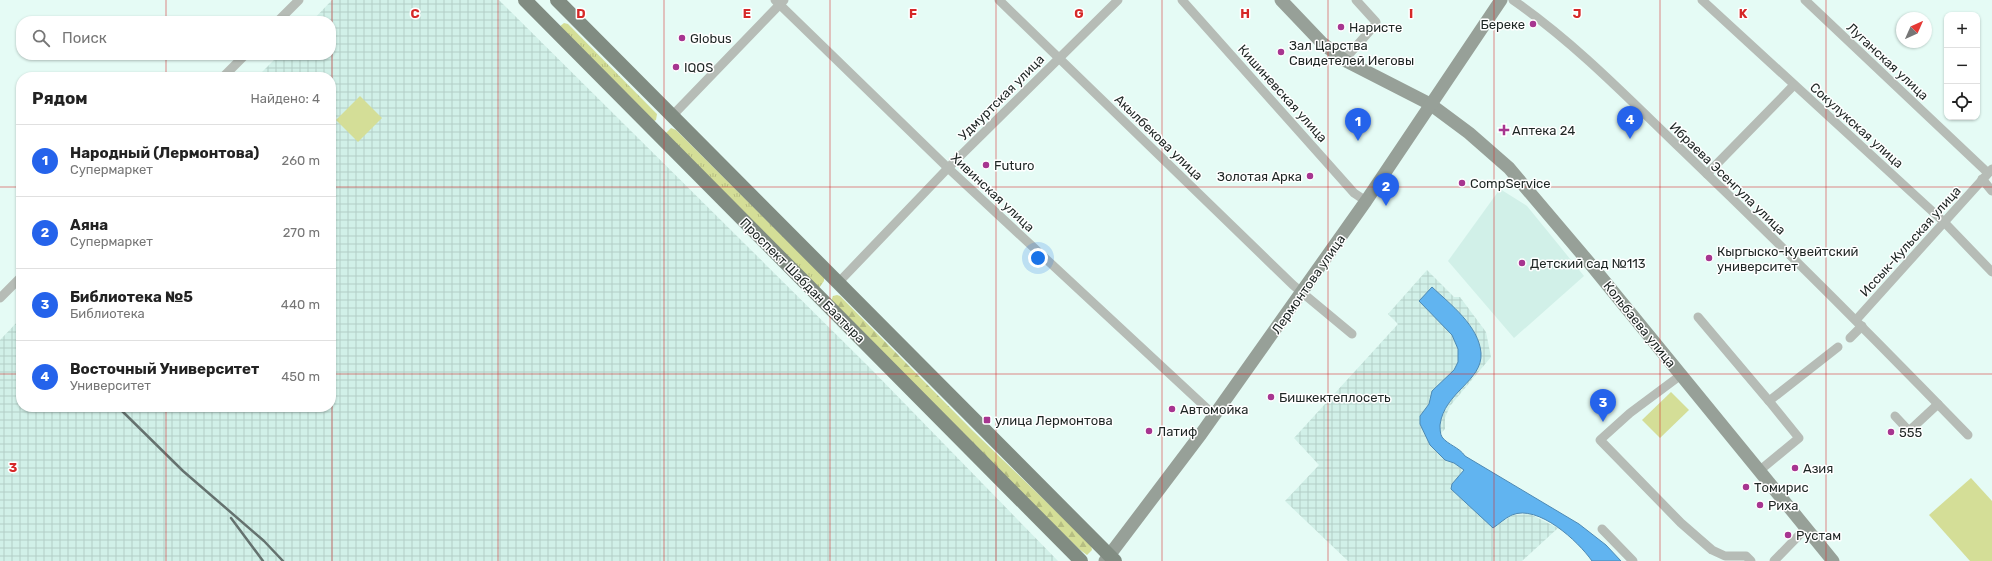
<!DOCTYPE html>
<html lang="ru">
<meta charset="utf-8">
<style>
:root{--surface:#fff;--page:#f6f6f6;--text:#222;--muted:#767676;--line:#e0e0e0;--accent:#2563eb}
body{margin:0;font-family:Rubik,sans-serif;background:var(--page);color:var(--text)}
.controls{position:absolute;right:12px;top:12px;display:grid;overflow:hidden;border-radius:8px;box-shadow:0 1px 3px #0004}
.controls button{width:36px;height:36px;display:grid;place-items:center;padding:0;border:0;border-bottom:1px solid var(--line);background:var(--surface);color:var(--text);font:20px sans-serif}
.compass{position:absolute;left:1896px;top:12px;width:36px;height:36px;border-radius:50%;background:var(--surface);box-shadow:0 1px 3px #0004;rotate:45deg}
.you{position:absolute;left:1038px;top:258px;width:14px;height:14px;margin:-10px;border:3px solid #fff;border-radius:50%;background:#1a73e8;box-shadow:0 0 0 6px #1a73e833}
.badge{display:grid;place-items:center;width:26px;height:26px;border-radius:50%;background:var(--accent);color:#fff;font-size:13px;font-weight:700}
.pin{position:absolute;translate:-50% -33px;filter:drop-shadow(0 1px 2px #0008)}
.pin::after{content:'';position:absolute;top:21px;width:14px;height:12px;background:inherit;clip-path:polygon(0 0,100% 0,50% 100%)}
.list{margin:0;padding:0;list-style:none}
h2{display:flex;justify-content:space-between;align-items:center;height:52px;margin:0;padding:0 16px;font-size:17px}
h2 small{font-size:13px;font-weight:400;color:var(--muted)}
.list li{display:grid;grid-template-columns:26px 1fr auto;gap:12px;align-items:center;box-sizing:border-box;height:72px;padding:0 16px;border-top:1px solid var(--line)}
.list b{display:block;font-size:15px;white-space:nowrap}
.list p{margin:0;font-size:13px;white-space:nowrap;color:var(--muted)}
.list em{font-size:13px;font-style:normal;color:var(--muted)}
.icon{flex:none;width:22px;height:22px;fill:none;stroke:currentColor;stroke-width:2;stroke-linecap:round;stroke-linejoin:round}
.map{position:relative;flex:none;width:1992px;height:561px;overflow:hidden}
.search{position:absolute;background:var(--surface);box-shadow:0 1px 3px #0004;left:16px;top:16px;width:320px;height:44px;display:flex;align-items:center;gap:10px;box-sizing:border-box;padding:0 14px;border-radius:16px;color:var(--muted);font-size:15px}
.panel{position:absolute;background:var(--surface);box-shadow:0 1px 3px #0004;left:16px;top:72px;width:320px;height:340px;border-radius:16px}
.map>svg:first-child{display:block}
.built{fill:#d1f0e8}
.industrial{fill:url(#industrial-grid)}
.grass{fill:url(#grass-tufts)}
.forest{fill:url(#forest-firs)}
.park{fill:#d4de97}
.water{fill:#61b4f0;stroke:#4d89b3}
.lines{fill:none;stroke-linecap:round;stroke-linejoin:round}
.minor{stroke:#b6bcb6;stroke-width:9}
.secondary{stroke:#97a098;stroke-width:13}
.primary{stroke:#818c82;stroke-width:14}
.rail{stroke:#65726f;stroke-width:2.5}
.grid{fill:none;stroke:#d62828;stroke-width:1;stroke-opacity:0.55}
.poi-dot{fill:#a73590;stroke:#fff;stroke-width:1.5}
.labels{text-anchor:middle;stroke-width:3;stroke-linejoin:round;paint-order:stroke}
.poi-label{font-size:13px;fill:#1e2624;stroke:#fff;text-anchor:start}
.street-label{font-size:13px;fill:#1e2624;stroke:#fff}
.grid-label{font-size:13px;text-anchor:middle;font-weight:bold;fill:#d62828;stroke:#fff;stroke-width:3;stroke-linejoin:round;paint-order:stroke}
</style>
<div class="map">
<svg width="1992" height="561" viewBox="0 0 1992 561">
<defs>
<pattern id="industrial-grid" width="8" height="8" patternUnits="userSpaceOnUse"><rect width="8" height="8" fill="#d1f0e8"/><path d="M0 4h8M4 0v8" fill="none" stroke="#b3cec7"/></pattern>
<pattern id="grass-tufts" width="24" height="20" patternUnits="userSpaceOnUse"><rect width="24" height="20" fill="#d4de97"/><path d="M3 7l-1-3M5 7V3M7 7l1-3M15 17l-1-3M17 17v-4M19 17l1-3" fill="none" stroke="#b6be82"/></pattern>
<pattern id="forest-firs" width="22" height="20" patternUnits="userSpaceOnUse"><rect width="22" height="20" fill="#d4de97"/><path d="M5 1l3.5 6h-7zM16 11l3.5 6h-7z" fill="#b6be82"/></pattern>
</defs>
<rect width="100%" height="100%" fill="#e5fbf5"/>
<polygon class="built" points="1500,189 1527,206 1584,276 1514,338 1448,261"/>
<g class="industrial">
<polygon points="332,0 499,0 871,369 1058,561 0,561 0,340 21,318 21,407 331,407 331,77 257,77 279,55 331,55 331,21 312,21"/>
<polygon points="1427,270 1454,297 1460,297 1486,332 1491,357 1450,406 1445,418 1445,429 1430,445 1445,460 1454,463 1464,470 1452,484 1505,520 1513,515 1530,514 1558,528 1522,561 1348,561 1285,501 1319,465 1294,438 1398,324 1388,314"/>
</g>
<g class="grass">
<polygon points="564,23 568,24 651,108 657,114 656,120 654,121 559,27"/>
<polygon points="671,128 676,130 824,277 824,281 819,288 665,134"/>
</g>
<polygon class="forest" points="837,295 840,296 973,431 1091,545 1092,550 1087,555 1079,549 1027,499 831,301 833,296"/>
<g class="park">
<polygon points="360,96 382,118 358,142 336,120"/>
<polygon points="1671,392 1689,410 1660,438 1642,420"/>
<polygon points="1971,478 1992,501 1992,561 1970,561 1929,515"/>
</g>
<path class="water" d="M1432 287C1450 304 1479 326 1481 353 1483 381 1444 392 1440 425 1440 428 1440 434 1442 437 1448 445 1459 447 1465 456L1579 524 1606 545 1621 561H1592C1578 541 1538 504 1512 515 1505 518 1499 524 1493 528L1451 489 1452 484 1464 470 1454 463 1445 460 1430 445 1420 424V416L1429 404 1432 391 1454 370 1458 362V349L1452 335 1419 301Z"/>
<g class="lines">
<g class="minor">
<polyline points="775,0 948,168 1214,415"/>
<polyline points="999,0 1293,285 1352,334"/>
<polyline points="1182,0 1354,193 1366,201"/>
<path d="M1513 0C1575 43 1627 97 1681 149 1778 242 1874 338 1968 435"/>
<polyline points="1702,0 1944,222 1992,272"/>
<polyline points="1805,0 1988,173"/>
<polyline points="278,21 299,0"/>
<polyline points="1344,60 1375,25 1376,22 1356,0"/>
<polyline points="223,77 245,55"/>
<polyline points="672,116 784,0"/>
<polyline points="1707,174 1794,85"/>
<polyline points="1982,179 1992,191"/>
<polyline points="837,284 948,168 1118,0"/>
<polyline points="0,298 21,277"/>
<polyline points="1698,317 1769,401"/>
<polyline points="1856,320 1992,169"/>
<polyline points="1850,338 1862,326"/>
<polyline points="1681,375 1630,413 1600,440 1681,523 1712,550 1725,556 1746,556 1751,561"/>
<polyline points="1895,416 1909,431 1938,404"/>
<polyline points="1759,471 1799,438 1769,401 1838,347"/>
<polyline points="1602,529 1633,561"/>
<polyline points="1774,561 1806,528"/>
</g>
<g class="secondary">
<polyline points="1281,0 1322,43 1344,60 1430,104 1469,133 1509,168 1592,266 1833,561"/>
<polyline points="1105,561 1201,434 1366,201 1501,0"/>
</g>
<g class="primary">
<polyline points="525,0 1081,561"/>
<polyline points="557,0 1115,561"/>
</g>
<g class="rail">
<polyline points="118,407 183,471 264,541 283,561"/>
<polyline points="231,518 263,561"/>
</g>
</g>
<path class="grid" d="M166 0V21M332 0V561M498 0V561M664 0V561M830 0V561M996 0V561M1162 0V561M1328 0V561M1494 0V561M1660 0V561M1826 0V561M166 55V77M0 187H21M331 187H1992M0 374H21M331 374H1992M166 407V561"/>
<g class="poi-dot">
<circle cx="1533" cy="24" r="4"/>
<circle cx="1341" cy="27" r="4"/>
<circle cx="682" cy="38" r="4"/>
<circle cx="1281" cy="52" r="4"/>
<circle cx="676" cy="67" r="4"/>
<path d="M1502 124h4v4h4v4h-4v4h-4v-4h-4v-4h4z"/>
<circle cx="986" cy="165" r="4"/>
<circle cx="1310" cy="176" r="4"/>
<circle cx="1462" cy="183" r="4"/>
<circle cx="1709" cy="258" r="4"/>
<circle cx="1522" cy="263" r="4"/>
<circle cx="1271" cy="397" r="4"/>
<circle cx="1172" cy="409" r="4"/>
<rect x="983" y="416" width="8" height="8" rx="2"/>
<circle cx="1149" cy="431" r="4"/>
<circle cx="1891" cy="432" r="4"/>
<circle cx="1795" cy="468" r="4"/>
<circle cx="1746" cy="487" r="4"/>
<circle cx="1760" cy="505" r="4"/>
<circle cx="1788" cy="535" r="4"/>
</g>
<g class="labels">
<g class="poi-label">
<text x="1525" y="29" text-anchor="end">Береке</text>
<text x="1349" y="32">Наристе</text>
<text x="690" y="43">Globus</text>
<text x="1289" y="50">Зал Царства<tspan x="1289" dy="15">Свидетелей Иеговы</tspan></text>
<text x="684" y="72">IQOS</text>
<text x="1512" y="135">Аптека 24</text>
<text x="994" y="170">Futuro</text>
<text x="1302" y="181" text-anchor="end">Золотая Арка</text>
<text x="1470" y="188">CompService</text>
<text x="1717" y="256">Кыргыско-Кувейтский<tspan x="1717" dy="15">университет</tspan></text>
<text x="1530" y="268">Детский сад №113</text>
<text x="1279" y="402">Бишкектеплосеть</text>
<text x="1180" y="414">Автомойка</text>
<text x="995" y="425">улица Лермонтова</text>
<text x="1157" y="436">Латиф</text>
<text x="1899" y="437">555</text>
<text x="1803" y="473">Азия</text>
<text x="1754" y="492">Томирис</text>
<text x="1768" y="510">Риха</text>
<text x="1796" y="540">Рустам</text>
</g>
<g class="street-label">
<text transform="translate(1888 61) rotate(43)" y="5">Луганская улица</text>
<text transform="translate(1283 93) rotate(48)" y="5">Кишиневская улица</text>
<text transform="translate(1001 97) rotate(-45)" y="5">Удмуртская улица</text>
<text transform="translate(1857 125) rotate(42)" y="5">Сокулукская улица</text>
<text transform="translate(1159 137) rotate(44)" y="5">Акылбекова улица</text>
<text transform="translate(1728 178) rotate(44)" y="5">Ибраева Эсенгула улица</text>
<text transform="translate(993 192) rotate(43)" y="5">Хивинская улица</text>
<text transform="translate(1910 241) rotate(-48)" y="5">Иссык-Кульская улица</text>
<text transform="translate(803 280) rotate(45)" y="5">Проспект Шабдан Баатыра</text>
<text transform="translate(1308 284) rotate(-55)" y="5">Лермонтова улица</text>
<text transform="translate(1640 324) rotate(51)" y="5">Кольбаева улица</text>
</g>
</g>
<g class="grid-label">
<text x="415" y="18">C</text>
<text x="581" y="18">D</text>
<text x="747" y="18">E</text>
<text x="913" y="18">F</text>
<text x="1079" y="18">G</text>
<text x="1245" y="18">H</text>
<text x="1411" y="18">I</text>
<text x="1577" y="18">J</text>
<text x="1743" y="18">K</text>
<text x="13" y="472">3</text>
</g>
</svg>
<div class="controls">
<button>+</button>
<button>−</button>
<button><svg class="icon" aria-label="locate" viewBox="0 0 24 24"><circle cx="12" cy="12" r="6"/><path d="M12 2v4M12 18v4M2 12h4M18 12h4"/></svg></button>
</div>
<svg class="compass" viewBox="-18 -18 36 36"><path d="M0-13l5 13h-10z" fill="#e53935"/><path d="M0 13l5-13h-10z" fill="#767676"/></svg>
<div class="you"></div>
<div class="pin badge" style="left:1358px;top:141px">1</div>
<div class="pin badge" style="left:1386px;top:206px">2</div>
<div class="pin badge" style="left:1603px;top:422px">3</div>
<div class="pin badge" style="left:1630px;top:139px">4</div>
<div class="search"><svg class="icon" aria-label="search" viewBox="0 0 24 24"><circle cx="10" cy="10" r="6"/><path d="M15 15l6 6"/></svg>Поиск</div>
<section class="panel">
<h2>Рядом<small>Найдено: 4</small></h2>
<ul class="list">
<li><span class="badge">1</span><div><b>Народный (Лермонтова)</b><p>Супермаркет</p></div><em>260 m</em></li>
<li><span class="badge">2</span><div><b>Аяна</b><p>Супермаркет</p></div><em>270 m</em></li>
<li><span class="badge">3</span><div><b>Библиотека №5</b><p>Библиотека</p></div><em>440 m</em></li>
<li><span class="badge">4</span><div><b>Восточный Университет</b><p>Университет</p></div><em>450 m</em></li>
</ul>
</section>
</div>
